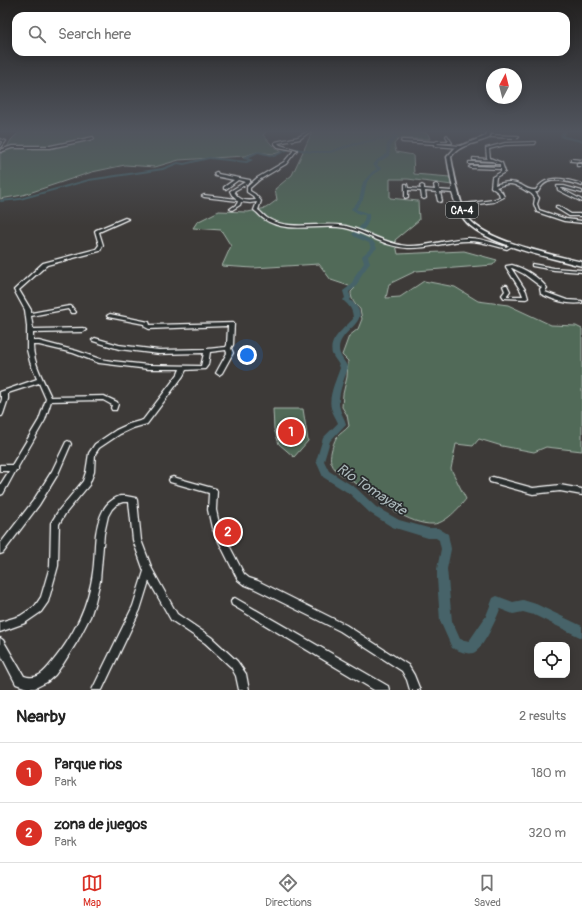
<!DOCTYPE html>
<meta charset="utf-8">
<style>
:root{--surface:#fff;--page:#f2f2f2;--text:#222;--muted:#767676;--line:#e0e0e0;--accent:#d93025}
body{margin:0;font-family:Pangolin,sans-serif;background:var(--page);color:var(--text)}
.controls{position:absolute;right:12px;bottom:12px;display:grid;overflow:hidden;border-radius:8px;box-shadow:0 2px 10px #0003}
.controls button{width:36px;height:36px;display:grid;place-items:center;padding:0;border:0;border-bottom:1px solid var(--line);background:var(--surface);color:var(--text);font:20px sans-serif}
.compass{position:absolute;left:486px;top:68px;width:36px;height:36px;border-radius:50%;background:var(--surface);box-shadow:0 2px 10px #0003;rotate:7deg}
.you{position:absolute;left:247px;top:355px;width:14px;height:14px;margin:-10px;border:3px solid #fff;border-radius:50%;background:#1a73e8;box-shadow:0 0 0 6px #1a73e833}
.badge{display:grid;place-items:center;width:26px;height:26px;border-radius:50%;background:var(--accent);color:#fff;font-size:13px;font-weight:700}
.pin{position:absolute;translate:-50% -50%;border:2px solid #fff;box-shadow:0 1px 4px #0006}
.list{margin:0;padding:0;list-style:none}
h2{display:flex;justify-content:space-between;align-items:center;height:52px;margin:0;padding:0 16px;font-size:17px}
h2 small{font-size:13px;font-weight:400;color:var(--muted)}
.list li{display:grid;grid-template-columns:26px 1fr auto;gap:12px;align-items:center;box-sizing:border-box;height:60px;padding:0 16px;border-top:1px solid var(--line)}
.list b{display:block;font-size:15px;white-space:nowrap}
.list p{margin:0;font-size:13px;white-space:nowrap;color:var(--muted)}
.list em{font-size:13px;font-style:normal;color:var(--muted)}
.icon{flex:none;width:22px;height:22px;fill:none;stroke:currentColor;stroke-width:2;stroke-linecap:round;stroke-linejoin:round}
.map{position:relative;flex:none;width:582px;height:690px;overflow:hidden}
.search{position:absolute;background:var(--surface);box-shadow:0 2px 10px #0003;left:12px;right:12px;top:12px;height:44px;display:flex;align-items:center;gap:10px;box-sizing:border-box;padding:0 14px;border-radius:12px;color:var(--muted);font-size:15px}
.sheet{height:172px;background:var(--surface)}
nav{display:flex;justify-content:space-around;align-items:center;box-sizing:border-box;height:56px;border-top:1px solid var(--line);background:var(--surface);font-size:11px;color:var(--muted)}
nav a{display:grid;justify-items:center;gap:2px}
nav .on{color:var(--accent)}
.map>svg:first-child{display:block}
.green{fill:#516b59;stroke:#a8b5ac}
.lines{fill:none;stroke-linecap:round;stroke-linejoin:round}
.river{fill:#466469;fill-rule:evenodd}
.minor-casing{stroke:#fff;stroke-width:2.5}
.major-casing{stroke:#fff;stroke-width:3}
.minor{fill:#2a2d2e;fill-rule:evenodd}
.major{fill:#2a2d2e;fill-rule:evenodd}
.labels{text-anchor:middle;stroke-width:3.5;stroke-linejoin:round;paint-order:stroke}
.shield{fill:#2a2d2e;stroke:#bfc0c0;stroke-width:1}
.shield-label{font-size:10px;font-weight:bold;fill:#fff}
.near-water-label{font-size:14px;font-style:italic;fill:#acb9bc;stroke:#2a2d2e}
</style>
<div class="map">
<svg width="582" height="690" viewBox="0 0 582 690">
<rect width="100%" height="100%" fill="#3d3a38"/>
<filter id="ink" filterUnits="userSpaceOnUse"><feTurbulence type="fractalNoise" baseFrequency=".025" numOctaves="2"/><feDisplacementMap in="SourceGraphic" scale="8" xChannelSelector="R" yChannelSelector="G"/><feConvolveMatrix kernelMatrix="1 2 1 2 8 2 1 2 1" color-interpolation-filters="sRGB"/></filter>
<g filter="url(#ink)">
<g class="green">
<polygon points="21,130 274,130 268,130 263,135 274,147 282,152 273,154 257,152 245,156 179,160 155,167 125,165 92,172 23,195 0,199 0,154 5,151 11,140"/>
<path d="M313 130H419L428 134 430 139H399L394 144 396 152 413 155 414 174 450 177 452 185 408 179H390V198L418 201 419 220 395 240 398 254 464 251 497 260 493 265 416 271 389 284 386 298 400 297 424 281 455 287 478 301 508 305 551 325 576 326 582 329V451L546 447 534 452 502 446 479 439 473 446 456 444 451 469 466 499C459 508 445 524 433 524 409 525 381 502 363 488 353 480 335 475 331 462 329 456 333 444 336 438 340 433 345 431 349 426L347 415 342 407 343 394 347 377 348 361 342 355 349 336 358 329 362 319 360 309C354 304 351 299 351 292L355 288 331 280 319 264 253 268 222 266 231 246 221 230 193 228 197 222 219 211 248 212 266 208 277 200 275 189 292 175Z"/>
<polygon points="273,409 303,409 308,441 294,457 279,444 274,429"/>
<polygon points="232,523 238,537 225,540 219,527"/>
</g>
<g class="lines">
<g class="river">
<path d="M385 130H389L396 133 398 137 391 144 389 156 379 162 377 165 382 169 375 173 367 182 363 200 356 209 369 214C370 223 365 229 358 234L373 241 377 248 368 256 370 263 362 274 356 287 349 292 351 298 350 300C377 322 339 328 339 349 339 356 345 361 348 368 344 380 336 397 340 409 341 414 345 419 346 424L330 441 324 461 329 471 356 488 376 507 399 520 428 528H438L448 534 451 549 447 569 452 621 460 639 469 641 486 616 493 598 497 596 513 602 523 600 536 604 582 626V638L534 615 523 612 513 614 500 609C497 618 482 651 473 653 467 655 457 650 452 648L440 621 437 578V569L441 549 439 540 436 538H428L392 527 370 513 350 494 323 477 316 461 323 438 338 423C336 418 333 414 331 408 328 396 336 380 340 368 339 363 334 359 332 354 328 339 345 328 353 319 353 309 349 306 343 300L345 298 343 291 351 285 356 274 364 263 362 256 371 248 369 243 355 237 352 234C359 228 364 224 365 215L359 214 351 209 359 200 363 182 373 171 377 169 373 165 377 160 386 154 387 144 394 136 349 147 330 153H312L291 149 274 157 258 153 248 158 253 160 247 163 209 159 184 165 178 164 163 170 89 181 20 200 0 202V200L20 198 89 179 162 168 178 162 184 163 209 157 246 161 248 160 243 159V157L258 151 274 155 291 147 312 151H330L347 145 393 135Z"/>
<polygon points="564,130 568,130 564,135 564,136 582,140 582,142 562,138 560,135"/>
</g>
<g class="minor-casing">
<g id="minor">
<path d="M310 130H312L300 139 278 143 280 145 297 150 286 164 259 180 250 188V191L255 194 261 201 258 210C261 212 264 216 267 218 290 232 320 221 346 226 367 231 385 244 407 246 427 247 447 239 468 238 481 238 494 243 506 247L512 244 514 245 507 249C494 246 482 241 468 241 448 241 429 249 408 248 385 247 367 233 345 228 319 223 287 235 264 219 261 217 258 213 255 211L254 210 257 202 250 203 241 202 240 205 232 210 230 209 237 204 238 201 204 197 202 196 204 195 237 199 232 195 230 191 245 182 238 180 226 189H224V187L234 180 215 176 214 173 216 172H217L218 174 250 180V182L234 191C239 201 246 201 256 200L253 196 247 192V187L257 178 284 162 294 150 278 147 275 144V142L298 137Z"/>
<polygon points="447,135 452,143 438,143 437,144 460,146 461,146 461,148 435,146 434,145 434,144 402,142 401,141 402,140 435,142 437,141 449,141 446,136"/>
<polygon points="492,135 518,136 519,137 518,138 491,137"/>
<polygon points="93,137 94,139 50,148 12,148 0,152 0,150 12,146 50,146"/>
<polygon points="0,139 6,141 0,149 0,146 3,141 0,141"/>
<path d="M536 142 535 144 505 145 489 149 490 158 502 163 505 172 496 177 495 185C504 182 512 180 521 185 526 188 529 190 536 190 546 173 566 179 582 184V186C571 183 551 175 542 186 540 188 539 190 538 192H535L539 198 537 204 539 210 566 219 582 221V223L564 221 537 212 534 204 535 198C531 193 531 193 526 191 523 189 520 187 517 186 510 182 503 185 496 187L502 192 504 197 494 202 462 206 461 205 463 204 493 200 500 197 499 193 491 187 492 177 501 172V169L471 168 469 167 471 166 500 167V164H469V162H470L497 163 492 161 474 160H473V158L488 159 487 158 486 148 505 143Z"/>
<polygon points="571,159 582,160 582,162 572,161 571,161"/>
<rect x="577" y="164" width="5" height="2"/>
<polygon points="405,184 407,184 408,188 421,189 420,186 422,185 424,186 424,189 435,190 434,185 436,184 438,185 439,190 452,191 452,188 454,188 458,200 461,202 459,203 455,202 452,193 440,192 442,201 440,202 438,201 436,192 425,191 426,198 424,199 422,198 421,191 408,190 408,197 405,198"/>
<polygon points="557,186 564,186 582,191 582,193 564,188 560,188 582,200 582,202 558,190"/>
<polygon points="556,206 558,206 571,214 582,214 582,216 569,216 556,208"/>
<path d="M125 218 128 219 99 232 103 245 100 251 47 265 19 290 31 310V313L69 306H71L76 312 75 313H71L68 309 31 316 33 329 83 328 86 330 83 332 33 333V341H39L77 351 100 359 112 361 148 365 201 366 204 353 159 354 119 349 93 341 92 340 95 338 119 345 159 350 207 349 226 347 227 345 228 326 149 329 145 327 144 324 108 317 107 316 108 315 110 314 149 322 150 325 233 323 234 324 233 345 231 348 233 353 222 373 219 375 216 373 227 353 226 350 210 352 208 365 205 369 186 370 183 376 147 424 133 428 120 434 99 448 95 454 94 472 89 485 65 514 59 524 58 566 48 602 41 612 25 623 0 632V622L20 616 35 606 41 597 50 566 51 523 59 510 83 481 86 472 89 453 95 444 116 430 129 424 143 420 178 374 180 369H148L99 363 73 353 39 345H33C33 363 44 381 51 397L104 396 117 402 118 404 116 410H112L111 408 112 405 103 400 51 401 45 420 18 467V470H16L3 494 0 495V485L9 471H0V465H12L39 420 46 399 39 383 8 393V399L3 414 2 416H0V405L2 399V396H0V392L37 379 30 362 27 350V326L25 310 14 290 43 263 96 249 99 245 95 231 96 230Z"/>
<polygon points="532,264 554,268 582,270 582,272 554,270 532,266"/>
<path d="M512 265C525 268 539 278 547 288L545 290V292L567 300 582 301V303C567 305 554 300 541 294L540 289 542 287 540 286 524 274 512 268H511L526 291 528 298 526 299 504 298 502 295 505 291 503 286 505 285H507L510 291 507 295V296H523L521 291 506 267V266Z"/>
<polygon points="68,441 70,442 71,444 58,474 39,505 3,553 0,554 0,544 33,501 52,471 66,442"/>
<polygon points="173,477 216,489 217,491 216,510 220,528 244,574 249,578 258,581 346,625 408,665 414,675 420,690 410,690 407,680 402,671 340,631 253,588 243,584 238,580 212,528 208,510 209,493 170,482 169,480 170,478"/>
<polygon points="493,477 533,488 560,485 582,489 582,495 560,491 533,494 490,482 489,480 490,478"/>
<path d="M120 496H126L136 498 137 500 141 540 152 569 177 614 211 637 237 661 246 674 249 690H239L236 676 231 667 205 643 171 620 149 581 140 610 102 690H92L133 606 144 571 133 540 129 502H123L117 504 112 509 108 516 104 534 100 581 95 602 90 617 78 640 63 664 55 675 47 682 35 688H27L16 684 0 653V638L3 640 24 676C38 681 45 671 53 661 74 636 89 604 93 572 96 553 93 533 101 515 105 505 110 500 120 496Z"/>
<polygon points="235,598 388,686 389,690 374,690 232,605 231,602 232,599"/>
</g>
</g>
<g class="major-casing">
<path id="major" d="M486 130H490L491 133 489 138C476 144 459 144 451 157 454 174 459 202 467 216 482 241 554 255 582 262V266C552 258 482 244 464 219 455 207 450 173 447 157L455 148 486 136 487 133Z"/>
</g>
<use href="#minor" class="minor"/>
<use href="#major" class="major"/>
</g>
</g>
<linearGradient id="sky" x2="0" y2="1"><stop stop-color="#22201f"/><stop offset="0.58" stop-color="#51555e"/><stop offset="1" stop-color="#51555e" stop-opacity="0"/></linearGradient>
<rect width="582" height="226" fill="url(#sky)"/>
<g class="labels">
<rect class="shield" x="446" y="202" width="32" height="16" rx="3"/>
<g class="shield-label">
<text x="462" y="214">CA-4</text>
</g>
<g class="near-water-label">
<text transform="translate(372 489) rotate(34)" y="5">Río Tomayate</text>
</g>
</g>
</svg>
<div class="controls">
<button><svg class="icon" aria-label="locate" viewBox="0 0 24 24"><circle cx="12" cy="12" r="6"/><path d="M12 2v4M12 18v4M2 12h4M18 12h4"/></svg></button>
</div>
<svg class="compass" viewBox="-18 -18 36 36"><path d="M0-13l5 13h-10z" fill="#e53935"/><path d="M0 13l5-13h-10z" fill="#767676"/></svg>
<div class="you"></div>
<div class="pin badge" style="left:291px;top:432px">1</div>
<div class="pin badge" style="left:228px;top:532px">2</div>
<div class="search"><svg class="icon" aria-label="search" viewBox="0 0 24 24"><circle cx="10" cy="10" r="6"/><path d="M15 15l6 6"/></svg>Search here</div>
</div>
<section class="sheet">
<h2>Nearby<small>2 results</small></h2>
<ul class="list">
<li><span class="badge">1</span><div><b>Parque rios</b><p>Park</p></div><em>180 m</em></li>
<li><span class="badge">2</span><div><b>zona de juegos</b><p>Park</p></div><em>320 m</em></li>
</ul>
</section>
<nav>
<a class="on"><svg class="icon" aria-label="map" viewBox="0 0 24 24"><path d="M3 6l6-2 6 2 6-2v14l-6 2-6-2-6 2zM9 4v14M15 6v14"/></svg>Map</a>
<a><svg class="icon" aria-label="directions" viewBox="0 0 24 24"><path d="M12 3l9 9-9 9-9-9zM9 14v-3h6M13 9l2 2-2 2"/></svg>Directions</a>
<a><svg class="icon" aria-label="saved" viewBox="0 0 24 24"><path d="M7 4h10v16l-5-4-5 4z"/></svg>Saved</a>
</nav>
